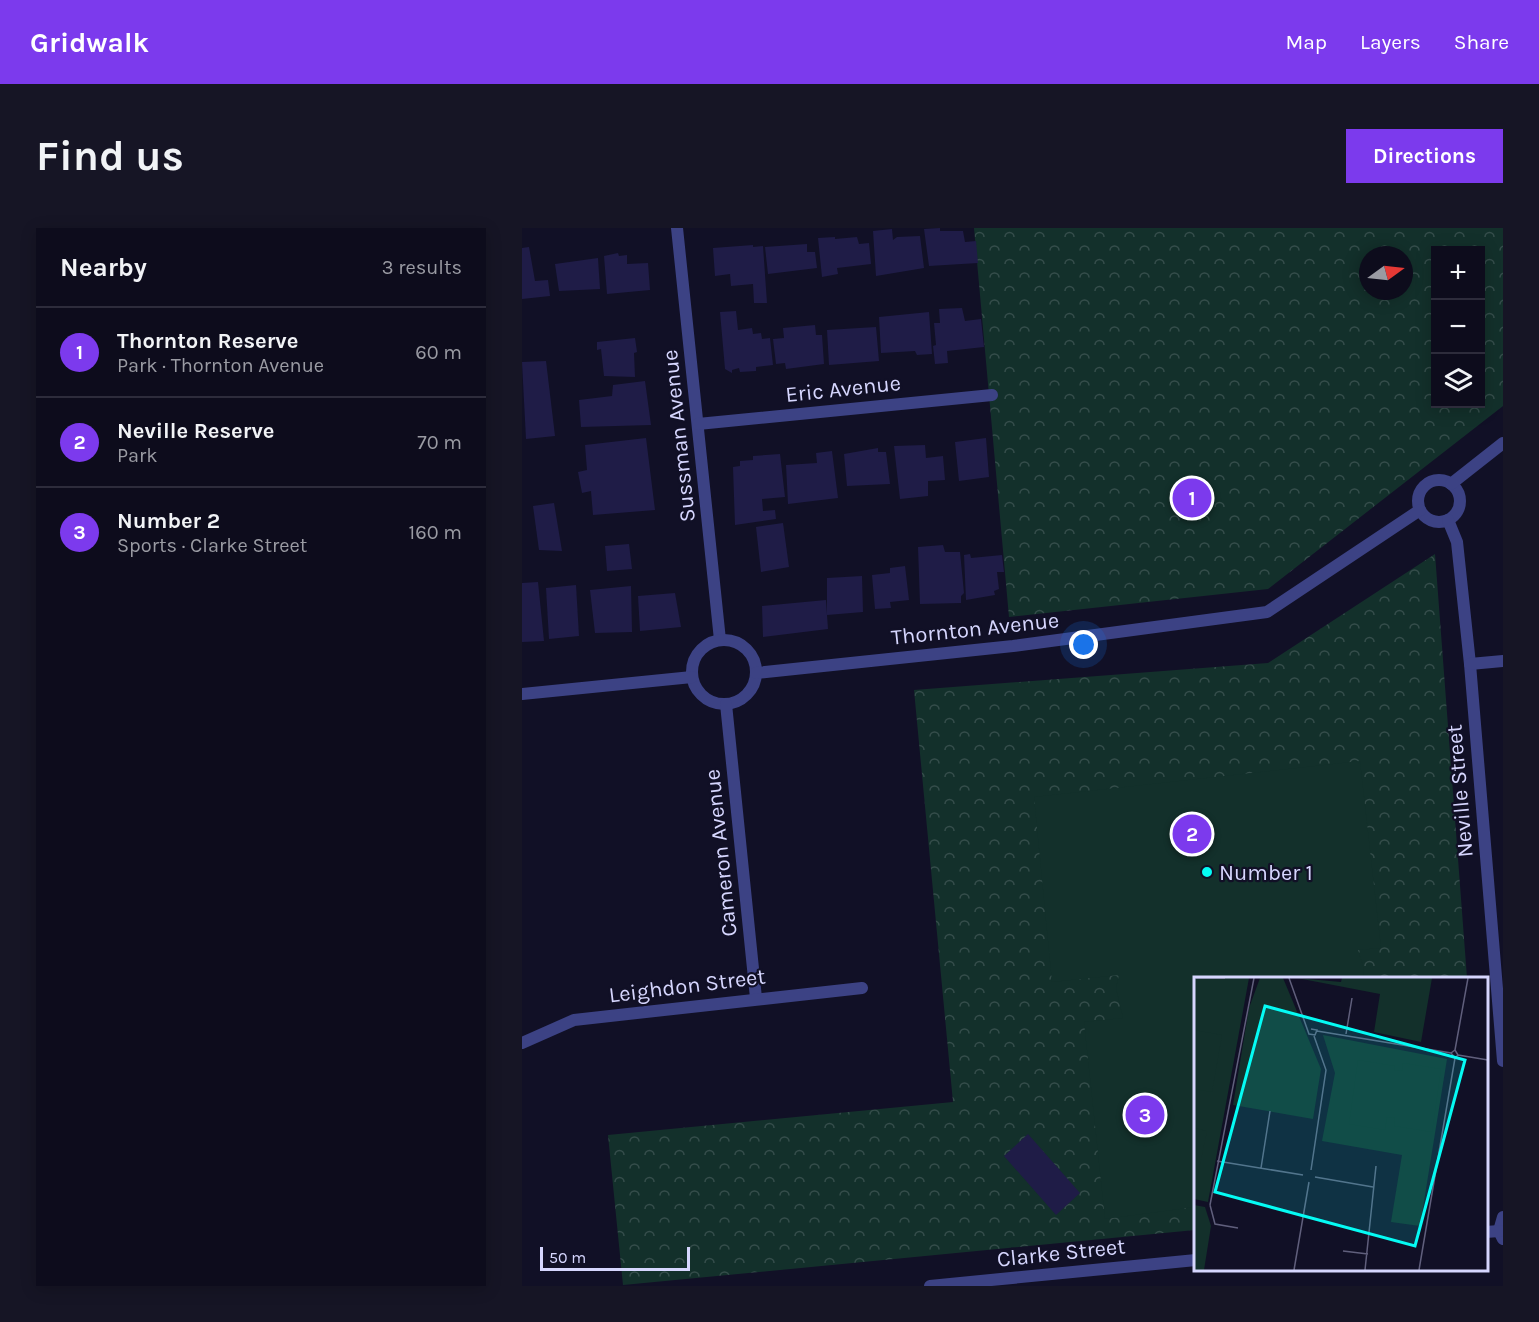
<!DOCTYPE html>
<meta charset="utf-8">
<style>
:root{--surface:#0d0c1c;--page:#161525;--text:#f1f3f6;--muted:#9a9ba3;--line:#2d2c3b;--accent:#7c3aed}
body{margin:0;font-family:Karla,sans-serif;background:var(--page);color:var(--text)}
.controls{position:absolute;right:18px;top:18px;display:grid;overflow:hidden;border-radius:0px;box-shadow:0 3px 15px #0003}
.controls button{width:54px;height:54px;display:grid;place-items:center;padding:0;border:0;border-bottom:2px solid var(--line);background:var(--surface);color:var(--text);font:30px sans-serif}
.compass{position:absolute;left:837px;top:18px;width:54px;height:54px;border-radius:50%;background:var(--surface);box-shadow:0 3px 15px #0003;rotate:75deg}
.scale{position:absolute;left:18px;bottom:15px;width:150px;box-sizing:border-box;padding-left:6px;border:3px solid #d6d6fe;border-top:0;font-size:16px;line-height:21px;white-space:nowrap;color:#d6d6fe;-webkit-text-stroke:4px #111026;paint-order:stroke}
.you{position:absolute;left:562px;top:417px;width:21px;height:21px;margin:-15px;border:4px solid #fff;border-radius:50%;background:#1a73e8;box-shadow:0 0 0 9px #1a73e833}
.badge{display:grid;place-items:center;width:39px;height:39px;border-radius:50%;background:var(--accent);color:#fff;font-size:20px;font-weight:700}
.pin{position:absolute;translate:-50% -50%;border:3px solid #fff;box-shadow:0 2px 6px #0006}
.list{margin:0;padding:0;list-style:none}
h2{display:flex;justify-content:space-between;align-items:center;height:78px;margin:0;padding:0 24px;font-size:26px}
h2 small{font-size:20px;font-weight:400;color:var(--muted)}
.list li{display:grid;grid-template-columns:39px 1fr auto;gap:18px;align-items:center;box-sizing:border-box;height:90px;padding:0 24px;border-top:2px solid var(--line)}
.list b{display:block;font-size:22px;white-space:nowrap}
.list p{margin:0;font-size:20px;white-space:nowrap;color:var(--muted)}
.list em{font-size:20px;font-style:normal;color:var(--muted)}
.icon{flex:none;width:33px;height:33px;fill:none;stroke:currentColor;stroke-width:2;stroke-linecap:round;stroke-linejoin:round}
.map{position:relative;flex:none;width:981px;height:1058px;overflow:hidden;border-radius:0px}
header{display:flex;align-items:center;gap:36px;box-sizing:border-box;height:84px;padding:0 30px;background:var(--accent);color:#fff}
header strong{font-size:28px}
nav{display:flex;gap:33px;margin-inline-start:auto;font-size:21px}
.intro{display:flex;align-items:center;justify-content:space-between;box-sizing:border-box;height:144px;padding:0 36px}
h1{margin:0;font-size:42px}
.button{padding:15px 27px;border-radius:0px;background:var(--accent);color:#fff;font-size:21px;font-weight:700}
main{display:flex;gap:36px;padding:0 36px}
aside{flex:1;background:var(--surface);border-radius:0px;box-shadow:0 3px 15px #0003}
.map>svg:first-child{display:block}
.park{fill:url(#park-crowns);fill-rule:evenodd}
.pitch{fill:#13302b}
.building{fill:#1f1c47}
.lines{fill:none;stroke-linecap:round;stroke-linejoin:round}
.street{stroke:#3c4284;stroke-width:12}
.poi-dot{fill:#05fbf4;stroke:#111026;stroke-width:2}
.labels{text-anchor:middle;stroke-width:4.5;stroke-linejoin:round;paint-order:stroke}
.street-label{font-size:22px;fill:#d6d6fe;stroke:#111026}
.poi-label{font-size:22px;fill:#d6d6fe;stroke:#111026;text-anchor:start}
.inset-road{fill:none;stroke:#605f7c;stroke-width:1.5}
.view{fill:#05fbf4;fill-opacity:0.15;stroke:#05fbf4;stroke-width:3}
.inset-edge{fill:none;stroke:#d6d6fe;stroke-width:3}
</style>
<header>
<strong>Gridwalk</strong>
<nav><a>Map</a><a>Layers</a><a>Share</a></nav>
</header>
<div class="intro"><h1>Find us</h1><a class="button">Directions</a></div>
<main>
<aside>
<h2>Nearby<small>3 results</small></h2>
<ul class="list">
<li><span class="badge">1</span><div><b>Thornton Reserve</b><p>Park · Thornton Avenue</p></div><em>60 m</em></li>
<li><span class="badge">2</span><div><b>Neville Reserve</b><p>Park</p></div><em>70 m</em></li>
<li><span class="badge">3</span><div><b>Number 2</b><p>Sports · Clarke Street</p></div><em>160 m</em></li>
</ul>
</aside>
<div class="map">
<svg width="981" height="1058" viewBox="0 0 981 1058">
<defs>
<pattern id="park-crowns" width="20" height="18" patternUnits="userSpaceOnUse" patternTransform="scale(1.5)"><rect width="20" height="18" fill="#13302b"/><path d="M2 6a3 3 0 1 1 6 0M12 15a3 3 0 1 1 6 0" fill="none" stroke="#354d4b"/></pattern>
</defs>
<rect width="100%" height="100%" fill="#111026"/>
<g class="park">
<path d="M452 0H981V178L746 361 487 389ZM914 22H958V176H914ZM846 27H882V63H846Z"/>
<polygon points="913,326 945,750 674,750 673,1002 101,1057 86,907 431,874 392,462 746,435"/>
</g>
<polygon class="pitch" points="838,533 859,720 836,722 842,741 841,750 674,750 673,979 583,991 562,794 601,790 594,760 597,747 530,754 512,569"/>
<g class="building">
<polygon points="418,0 418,3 441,3 443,14 454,13 456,35 407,38 402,1"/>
<polygon points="370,1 371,12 375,9 398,8 402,40 354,48 351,3"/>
<polygon points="313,9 313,11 335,9 337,16 347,15 349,36 315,40 316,46 300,49 296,10"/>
<polygon points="285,16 285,24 293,24 295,40 246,46 243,19"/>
<polygon points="231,17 231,19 241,18 245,75 232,75 231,56 209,58 208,46 193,48 191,20"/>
<polygon points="7,19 13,53 26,52 28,68 0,71 0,20"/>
<polygon points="96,25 97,28 105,27 105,36 126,35 128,62 85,66 82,28"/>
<polygon points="76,30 78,61 37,63 33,36"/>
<polygon points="440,80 443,93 459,91 462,119 425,123 426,135 413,136 411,118 414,117 412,95 418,95 417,81"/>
<polygon points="214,83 216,102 230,100 231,106 239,105 240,111 248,110 251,137 234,139 234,143 218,144 217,140 210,142 210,145 203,141 198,84"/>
<polygon points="407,84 410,126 395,127 393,123 359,125 357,89"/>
<polygon points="293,97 294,107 300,107 302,136 264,141 263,135 254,136 251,111 262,110 261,100"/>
<polygon points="354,99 357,133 307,137 305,102"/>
<polygon points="113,110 115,124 112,125 113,149 82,148 79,121 75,122 75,114"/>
<polygon points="24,133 33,208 4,211 0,134"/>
<polygon points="123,153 129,197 59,199 57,172 90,168 91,157"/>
<polygon points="124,210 133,282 71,287 69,263 60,265 56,244 65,242 63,217"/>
<polygon points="464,210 467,249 437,253 433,214"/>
<polygon points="403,217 404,230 421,228 423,252 406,253 406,268 378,271 372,218"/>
<polygon points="356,220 356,224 364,224 368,256 325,258 322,226"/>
<polygon points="310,223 316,270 266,276 264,237 295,235 294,225"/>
<polygon points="258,226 263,269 240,271 241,283 253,282 254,291 213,297 211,239 218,238 218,233 231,232 231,228"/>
<polygon points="32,275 40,323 17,322 11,278"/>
<polygon points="261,295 267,339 239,344 234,299"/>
<polygon points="107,316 110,341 85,343 83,318"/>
<polygon points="421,317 423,324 438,324 442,365 439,368 439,375 398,376 396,319"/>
<polygon points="448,326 449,330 480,327 482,344 475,344 477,361 472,363 473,367 444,372 442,327"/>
<polygon points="383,338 387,372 368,374 369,380 353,381 350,347 368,345 368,340"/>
<polygon points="340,348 341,384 305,387 306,401 241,409 240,378 304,372 305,387 305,350"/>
<polygon points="16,354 22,413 0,414 0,355"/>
<polygon points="54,357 57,408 27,411 24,360"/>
<polygon points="109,358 110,404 73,405 68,362"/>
<polygon points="153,365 159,399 118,403 116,368"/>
<polygon points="506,906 558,965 534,987 482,928"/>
</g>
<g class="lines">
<g class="street">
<polyline points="155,0 198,412"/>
<polyline points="176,196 470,167"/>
<circle cx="917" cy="273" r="21"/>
<polyline points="929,256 981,215"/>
<polyline points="926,292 935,314 948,436 981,833"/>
<circle cx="202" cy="444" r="32"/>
<polyline points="948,436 981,433"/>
<polyline points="234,445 491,418 745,384 898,282"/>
<polyline points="0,466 170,449"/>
<polyline points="204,476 234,770"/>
<polyline points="0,815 52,792 340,760"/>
<polyline points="981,989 977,1003 981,1011"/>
<polyline points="964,1004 977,1003"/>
<polyline points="408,1058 674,1032"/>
</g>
</g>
<circle class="poi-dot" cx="685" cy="644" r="6"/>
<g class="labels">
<g class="street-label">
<text transform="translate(321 160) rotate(-6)" y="8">Eric Avenue</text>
<text transform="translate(156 208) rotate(-96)" y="8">Sussman Avenue</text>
<text transform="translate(453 400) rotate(-6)" y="8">Thornton Avenue</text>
<text transform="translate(937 563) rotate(-95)" y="8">Neville Street</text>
<text transform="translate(198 625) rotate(-96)" y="8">Cameron Avenue</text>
<text transform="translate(165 757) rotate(-7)" y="8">Leighdon Street</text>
<text transform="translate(539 1024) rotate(-6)" y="8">Clarke Street</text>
</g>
<g class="poi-label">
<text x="697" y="652">Number 1</text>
</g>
</g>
<g transform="translate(672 749)">
<rect width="294" height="294" fill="#111026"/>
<path d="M0 228 11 230 17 249 10 293H0Z" fill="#13302b"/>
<path d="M0 1H55L14 225 0 222ZM66 1H89L127 92 119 142 39 128 55 31ZM103 1 147 5 148 1H238L227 65 180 55 186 17ZM129 58 253 82 226 249 197 245 208 178 128 164 141 96Z" fill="#13302b"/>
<path d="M0 53 28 58 18 115 0 112ZM164 83 201 89 200 93 208 94 209 86 247 92 238 155 200 149 201 141 193 140 191 153 155 147ZM0 151 13 154 1 211H0Z" fill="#13302b"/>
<path class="inset-road" d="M2 1H31M95 1 115 57 121 58 123 53 117 52M123 54 257 76 261 81 264 78 261 73 257 76M152 57 158 21M261 73 274 1M264 78 294 83M23 184 109 198M67 191 76 134M117 193 132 93 120 59M121 200 179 210M16 228 60 1M16 228 21 247 44 251M149 274 174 277M100 293 115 205M171 293 182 189M225 293 261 81"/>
<path class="view" d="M71 29 271 83 221 269 21 215Z"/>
<rect width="294" height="294" class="inset-edge"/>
</g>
</svg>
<div class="controls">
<button>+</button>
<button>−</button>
<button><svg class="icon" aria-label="layers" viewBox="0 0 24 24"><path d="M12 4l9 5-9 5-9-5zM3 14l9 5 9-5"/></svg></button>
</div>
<svg class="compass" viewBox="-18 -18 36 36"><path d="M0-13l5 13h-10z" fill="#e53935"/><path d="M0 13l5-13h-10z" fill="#9a9ba3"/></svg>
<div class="scale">50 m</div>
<div class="you"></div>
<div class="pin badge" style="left:670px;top:270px">1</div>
<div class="pin badge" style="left:670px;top:606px">2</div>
<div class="pin badge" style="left:623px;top:887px">3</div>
</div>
</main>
